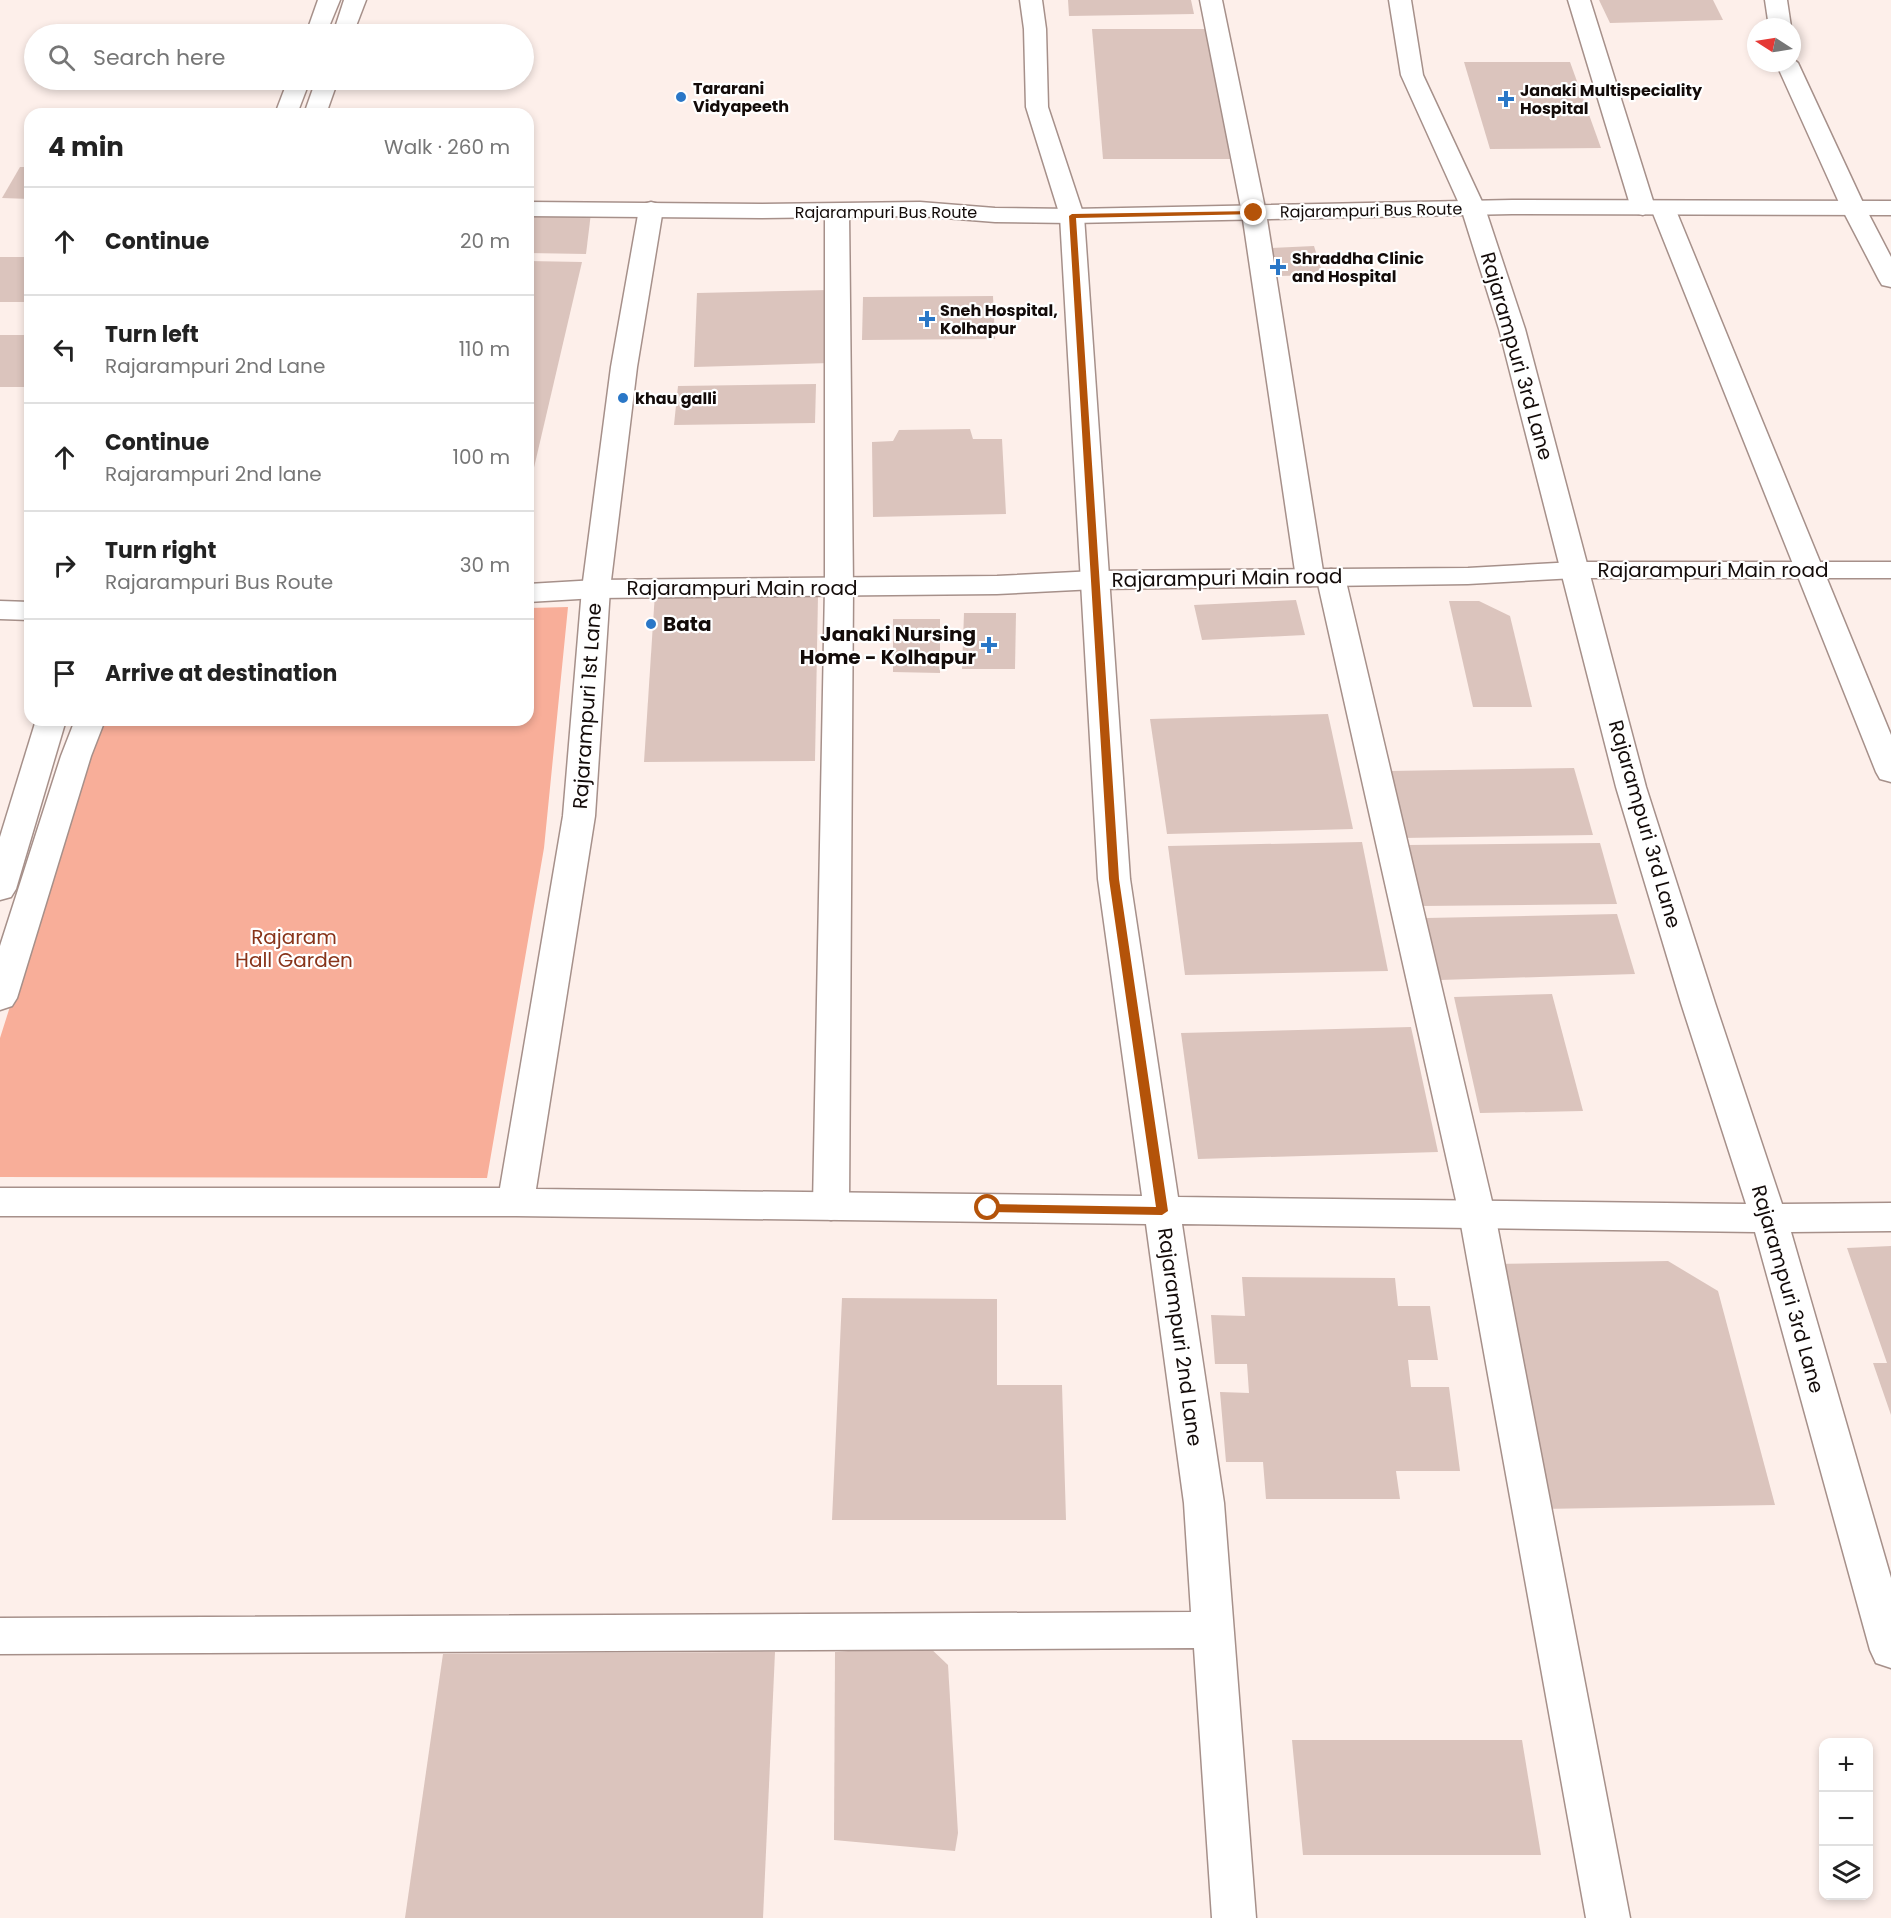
<!DOCTYPE html>
<meta charset="utf-8">
<style>
:root{--surface:#fff;--page:#f2f2f2;--text:#222;--muted:#767676;--line:#e0e0e0}
body{margin:0;font-family:Poppins,sans-serif;background:var(--page);color:var(--text)}
.controls{position:absolute;right:18px;bottom:18px;display:grid;overflow:hidden;border-radius:12px;box-shadow:0 3px 9px #0003}
.controls button{width:54px;height:54px;display:grid;place-items:center;padding:0;border:0;border-bottom:2px solid var(--line);background:var(--surface);color:var(--text);font:30px sans-serif}
.compass{position:absolute;left:1747px;top:18px;width:54px;height:54px;border-radius:50%;background:var(--surface);box-shadow:0 3px 9px #0003;rotate:282deg}
.stop{position:absolute;width:18px;height:18px;margin:-14px;border:4px solid #b45309;border-radius:50%;background:#fff}
.stop.end{background:#b45309;border-color:#fff;box-shadow:0 2px 6px #0008}
.list{margin:0;padding:0;list-style:none}
h2{display:flex;justify-content:space-between;align-items:center;height:78px;margin:0;padding:0 24px;font-size:26px}
h2 small{font-size:20px;font-weight:400;color:var(--muted)}
.list li{display:grid;grid-template-columns:39px 1fr auto;gap:18px;align-items:center;box-sizing:border-box;height:108px;padding:0 24px;border-top:2px solid var(--line)}
.list b{display:block;font-size:22px;white-space:nowrap}
.list p{margin:0;font-size:20px;white-space:nowrap;color:var(--muted)}
.list em{font-size:20px;font-style:normal;color:var(--muted)}
.icon{flex:none;width:33px;height:33px;fill:none;stroke:currentColor;stroke-width:2;stroke-linecap:round;stroke-linejoin:round}
.map{position:relative;flex:none;width:1891px;height:1918px;overflow:hidden}
.search{position:absolute;background:var(--surface);box-shadow:0 3px 9px #0003;left:24px;top:24px;width:510px;height:66px;display:flex;align-items:center;gap:15px;box-sizing:border-box;padding:0 21px;border-radius:33px;color:var(--muted);font-size:22px}
.panel{position:absolute;background:var(--surface);box-shadow:0 3px 9px #0003;left:24px;top:108px;width:510px;height:618px;border-radius:18px}
.map>svg:first-child{display:block}
.green{fill:#f8ae99}
.building{fill:#dbc4bd}
.lines{fill:none;stroke-linecap:round;stroke-linejoin:round}
.service-casing{stroke:#a6908a;stroke-width:3}
.minor-casing{stroke:#a6908a;stroke-width:3}
.tertiary-casing{stroke:#a6908a;stroke-width:3}
.secondary-casing{stroke:#a6908a;stroke-width:3}
.service{fill:#fff;fill-rule:evenodd}
.minor{fill:#fff;fill-rule:evenodd}
.tertiary{fill:#fff;fill-rule:evenodd}
.secondary{fill:#fff;fill-rule:evenodd}
.route{fill:#b45309}
.poi-dot{fill:#2a77c7;stroke:#fff;stroke-width:2}
.labels{text-anchor:middle;stroke-width:4.5;stroke-linejoin:round;paint-order:stroke}
.far-poi-label{font-size:16px;font-weight:bold;fill:#130b09;stroke:#fff;text-anchor:start}
.far-street-label{font-size:16px;fill:#130b09;stroke:#fff}
.street-label{font-size:20px;fill:#130b09;stroke:#fff}
.poi-label{font-size:20px;font-weight:bold;fill:#130b09;stroke:#fff;text-anchor:start}
.park-label{font-size:20px;fill:#88341a;stroke:#fff}
</style>
<div class="map">
<svg width="1891" height="1918" viewBox="0 0 1891 1918">
<rect width="100%" height="100%" fill="#fdefea"/>
<polygon class="green" points="568,607 544,848 487,1178 0,1177 0,1038 101,720 528,720 528,608"/>
<g class="building">
<polygon points="1068,0 1191,0 1194,14 1069,16"/>
<polygon points="1599,0 1713,0 1723,20 1610,23"/>
<polygon points="1092,29 1210,29 1230,159 1103,159"/>
<polygon points="1464,62 1570,62 1601,148 1490,149"/>
<polygon points="20,167 30,167 30,199 2,198"/>
<polygon points="528,213 591,213 586,254 528,253"/>
<polygon points="1314,246 1323,275 1279,276 1271,248"/>
<rect x="0" y="257" width="30" height="45"/>
<polygon points="528,261 582,262 529,489 528,489"/>
<polygon points="829,290 830,363 694,367 697,293"/>
<polygon points="993,296 995,339 862,340 863,297"/>
<rect x="0" y="335" width="30" height="52"/>
<polygon points="816,384 815,423 674,425 678,386"/>
<polygon points="970,429 973,439 1002,439 1006,514 873,517 872,442 893,441 899,430"/>
<polygon points="655,593 818,595 815,761 644,762"/>
<polygon points="1296,600 1305,635 1202,640 1194,605"/>
<polygon points="1449,601 1479,601 1510,616 1532,707 1473,707"/>
<polygon points="964,613 1016,613 1015,669 962,669"/>
<polygon points="893,619 940,619 940,673 893,672"/>
<polygon points="1328,714 1353,829 1167,834 1150,719"/>
<polygon points="1574,768 1593,835 1403,838 1389,771"/>
<polygon points="1362,842 1388,971 1185,975 1168,846"/>
<polygon points="1600,843 1617,904 1421,906 1408,845"/>
<polygon points="1617,914 1635,974 1440,980 1426,918"/>
<polygon points="1552,994 1583,1111 1480,1113 1454,997"/>
<polygon points="1411,1027 1438,1152 1198,1159 1181,1033"/>
<polygon points="1891,1246 1891,1415 1873,1363 1887,1363 1847,1248"/>
<polygon points="1668,1261 1718,1291 1775,1505 1541,1509 1493,1264"/>
<polygon points="1242,1277 1395,1278 1398,1306 1430,1306 1438,1360 1408,1360 1411,1387 1449,1387 1460,1471 1396,1471 1400,1499 1266,1499 1263,1462 1226,1462 1220,1392 1249,1393 1247,1364 1215,1364 1211,1315 1245,1316"/>
<polygon points="842,1298 997,1299 997,1385 1062,1385 1066,1520 832,1520"/>
<polygon points="927,1645 948,1665 958,1833 955,1851 834,1840 835,1652"/>
<polygon points="775,1652 763,1918 405,1918 443,1654"/>
<polygon points="1292,1740 1522,1740 1541,1855 1303,1855"/>
</g>
<g class="lines">
<g class="service-casing">
<g id="service">
<polygon points="1200,0 1222,0 1266,213 1323,571 1331,569 1341,571 1345,577 1495,1214 1630,1918 1586,1918 1459,1214 1318,584 1310,586 1300,584 1296,578 1242,213"/>
<polygon points="1568,0 1590,0 1654,204 1663,201 1671,203 1675,208 1891,735 1891,782 1880,779 1876,772 1652,211 1643,215 1635,213 1631,208"/>
<polygon points="837,204 845,206 849,211 853,587 849,1206 844,1216 831,1220 818,1216 813,1206 825,587 825,211 829,206"/>
</g>
</g>
<g class="minor-casing">
<g id="minor">
<polygon points="1020,0 1042,0 1046,29 1048,107 1084,216 1130,879 1178,1197 1746,1204 1681,1003 1616,787 1499,329 1461,208 1401,75 1389,0 1411,0 1423,75 1485,208 1525,329 1646,787 1715,1003 1782,1204 1891,1203 1891,1231 1791,1232 1891,1578 1891,1668 1876,1663 1870,1650 1755,1232 1182,1224 1224,1503 1256,1918 1212,1918 1194,1648 0,1654 0,1618 1191,1612 1184,1503 1146,1224 516,1216 0,1216 0,1188 500,1188 563,816 582,589 611,367 639,209 643,204 651,202 659,204 663,209 637,367 610,589 595,816 536,1189 1142,1196 1098,879 1060,216 1026,107 1024,29"/>
<polygon points="1765,0 1787,0 1791,27 1769,27"/>
<polygon points="1792,58 1798,63 1865,207 1891,257 1891,287 1882,285 1879,280 1841,207 1776,63 1792,63"/>
</g>
</g>
<g class="tertiary-casing">
<g id="tertiary">
<polygon points="1512,200 1891,201 1891,215 1512,214 1072,223 995,222 920,216 762,218 528,216 528,202 762,204 920,202 995,208 1072,209"/>
<polygon points="1575,562 1891,562 1891,578 1575,578 1468,584 1095,589 997,594 596,598 528,602 528,584 596,580 997,576 1095,571 1468,568"/>
<polygon points="0,601 30,602 30,620 0,619"/>
</g>
</g>
<g class="secondary-casing">
<g id="secondary">
<polygon points="318,0 340,0 326,34 306,34"/>
<polygon points="344,0 366,0 353,34 333,34"/>
<polygon points="288,80 310,80 297,114 275,114"/>
<polygon points="316,80 338,80 326,114 304,114"/>
<polygon points="36,720 66,720 16,889 11,897 0,900 0,837"/>
<polygon points="75,720 105,720 91,756 17,998 12,1006 0,1010 0,946 61,756"/>
</g>
</g>
<use href="#service" class="service"/>
<use href="#minor" class="minor"/>
<use href="#tertiary" class="tertiary"/>
<use href="#secondary" class="secondary"/>
</g>
<polygon class="route" points="1254,211 1257,214 1076,218 1119,879 1168,1211 1162,1215 988,1212 983,1208 988,1204 1156,1207 1109,879 1069,216 1072,214"/>
<g class="poi-dot">
<circle cx="681" cy="97" r="6"/>
<path d="M1503 90h6v6h6v6h-6v6h-6v-6h-6v-6h6z"/>
<path d="M1275 258h6v6h6v6h-6v6h-6v-6h-6v-6h6z"/>
<path d="M924 310h6v6h6v6h-6v6h-6v-6h-6v-6h6z"/>
<circle cx="623" cy="398" r="6"/>
<circle cx="651" cy="624" r="6"/>
<path d="M986 636h6v6h6v6h-6v6h-6v-6h-6v-6h6z"/>
</g>
<g class="labels">
<g class="far-poi-label">
<text x="693" y="94">Tararani<tspan x="693" dy="18">Vidyapeeth</tspan></text>
<text x="1520" y="96">Janaki Multispeciality<tspan x="1520" dy="18">Hospital</tspan></text>
<text x="1292" y="264">Shraddha Clinic<tspan x="1292" dy="18">and Hospital</tspan></text>
<text x="940" y="316">Sneh Hospital,<tspan x="940" dy="18">Kolhapur</tspan></text>
<text x="635" y="404">khau galli</text>
</g>
<g class="far-street-label">
<text transform="translate(1371 210) rotate(-1)" y="6">Rajarampuri Bus Route</text>
<text x="886" y="218">Rajarampuri Bus Route</text>
</g>
<g class="street-label">
<text transform="translate(1517 356) rotate(74)" y="7">Rajarampuri 3rd Lane</text>
<text x="1713" y="577">Rajarampuri Main road</text>
<text transform="translate(1227 578) rotate(-1)" y="7">Rajarampuri Main road</text>
<text x="742" y="595">Rajarampuri Main road</text>
<text transform="translate(587 706) rotate(-86)" y="7">Rajarampuri 1st Lane</text>
<text transform="translate(1645 824) rotate(74)" y="7">Rajarampuri 3rd Lane</text>
<text transform="translate(1788 1289) rotate(74)" y="7">Rajarampuri 3rd Lane</text>
<text transform="translate(1180 1337) rotate(82)" y="7">Rajarampuri 2nd Lane</text>
</g>
<g class="poi-label">
<text x="663" y="631">Bata</text>
<text x="976" y="641" text-anchor="end">Janaki Nursing<tspan x="976" dy="23">Home - Kolhapur</tspan></text>
</g>
<g class="park-label">
<text x="294" y="944">Rajaram<tspan x="294" dy="23">Hall Garden</tspan></text>
</g>
</g>
</svg>
<div class="controls">
<button>+</button>
<button>−</button>
<button><svg class="icon" aria-label="layers" viewBox="0 0 24 24"><path d="M12 4l9 5-9 5-9-5zM3 14l9 5 9-5"/></svg></button>
</div>
<svg class="compass" viewBox="-18 -18 36 36"><path d="M0-13l5 13h-10z" fill="#e53935"/><path d="M0 13l5-13h-10z" fill="#767676"/></svg>
<div class="stop" style="left:988px;top:1208px"></div>
<div class="stop end" style="left:1254px;top:213px"></div>
<div class="search"><svg class="icon" aria-label="search" viewBox="0 0 24 24"><circle cx="10" cy="10" r="6"/><path d="M15 15l6 6"/></svg>Search here</div>
<section class="panel">
<h2>4 min<small>Walk · 260 m</small></h2>
<ul class="list">
<li><svg class="icon" aria-label="ahead" viewBox="0 0 24 24"><path d="M12 20V5M6 11l6-6 6 6"/></svg><div><b>Continue</b></div><em>20 m</em></li>
<li><svg class="icon" aria-label="left" viewBox="0 0 24 24"><path d="M17 20v-9H6M10 6l-5 5 5 5"/></svg><div><b>Turn left</b><p>Rajarampuri 2nd Lane</p></div><em>110 m</em></li>
<li><svg class="icon" aria-label="ahead" viewBox="0 0 24 24"><path d="M12 20V5M6 11l6-6 6 6"/></svg><div><b>Continue</b><p>Rajarampuri 2nd lane</p></div><em>100 m</em></li>
<li><svg class="icon" aria-label="right" viewBox="0 0 24 24"><path d="M7 20v-9h11M14 6l5 5-5 5"/></svg><div><b>Turn right</b><p>Rajarampuri Bus Route</p></div><em>30 m</em></li>
<li><svg class="icon" aria-label="arrive" viewBox="0 0 24 24"><path d="M6 21V4h12l-3 4 3 4H6"/></svg><div><b>Arrive at destination</b></div></li>
</ul>
</section>
</div>
